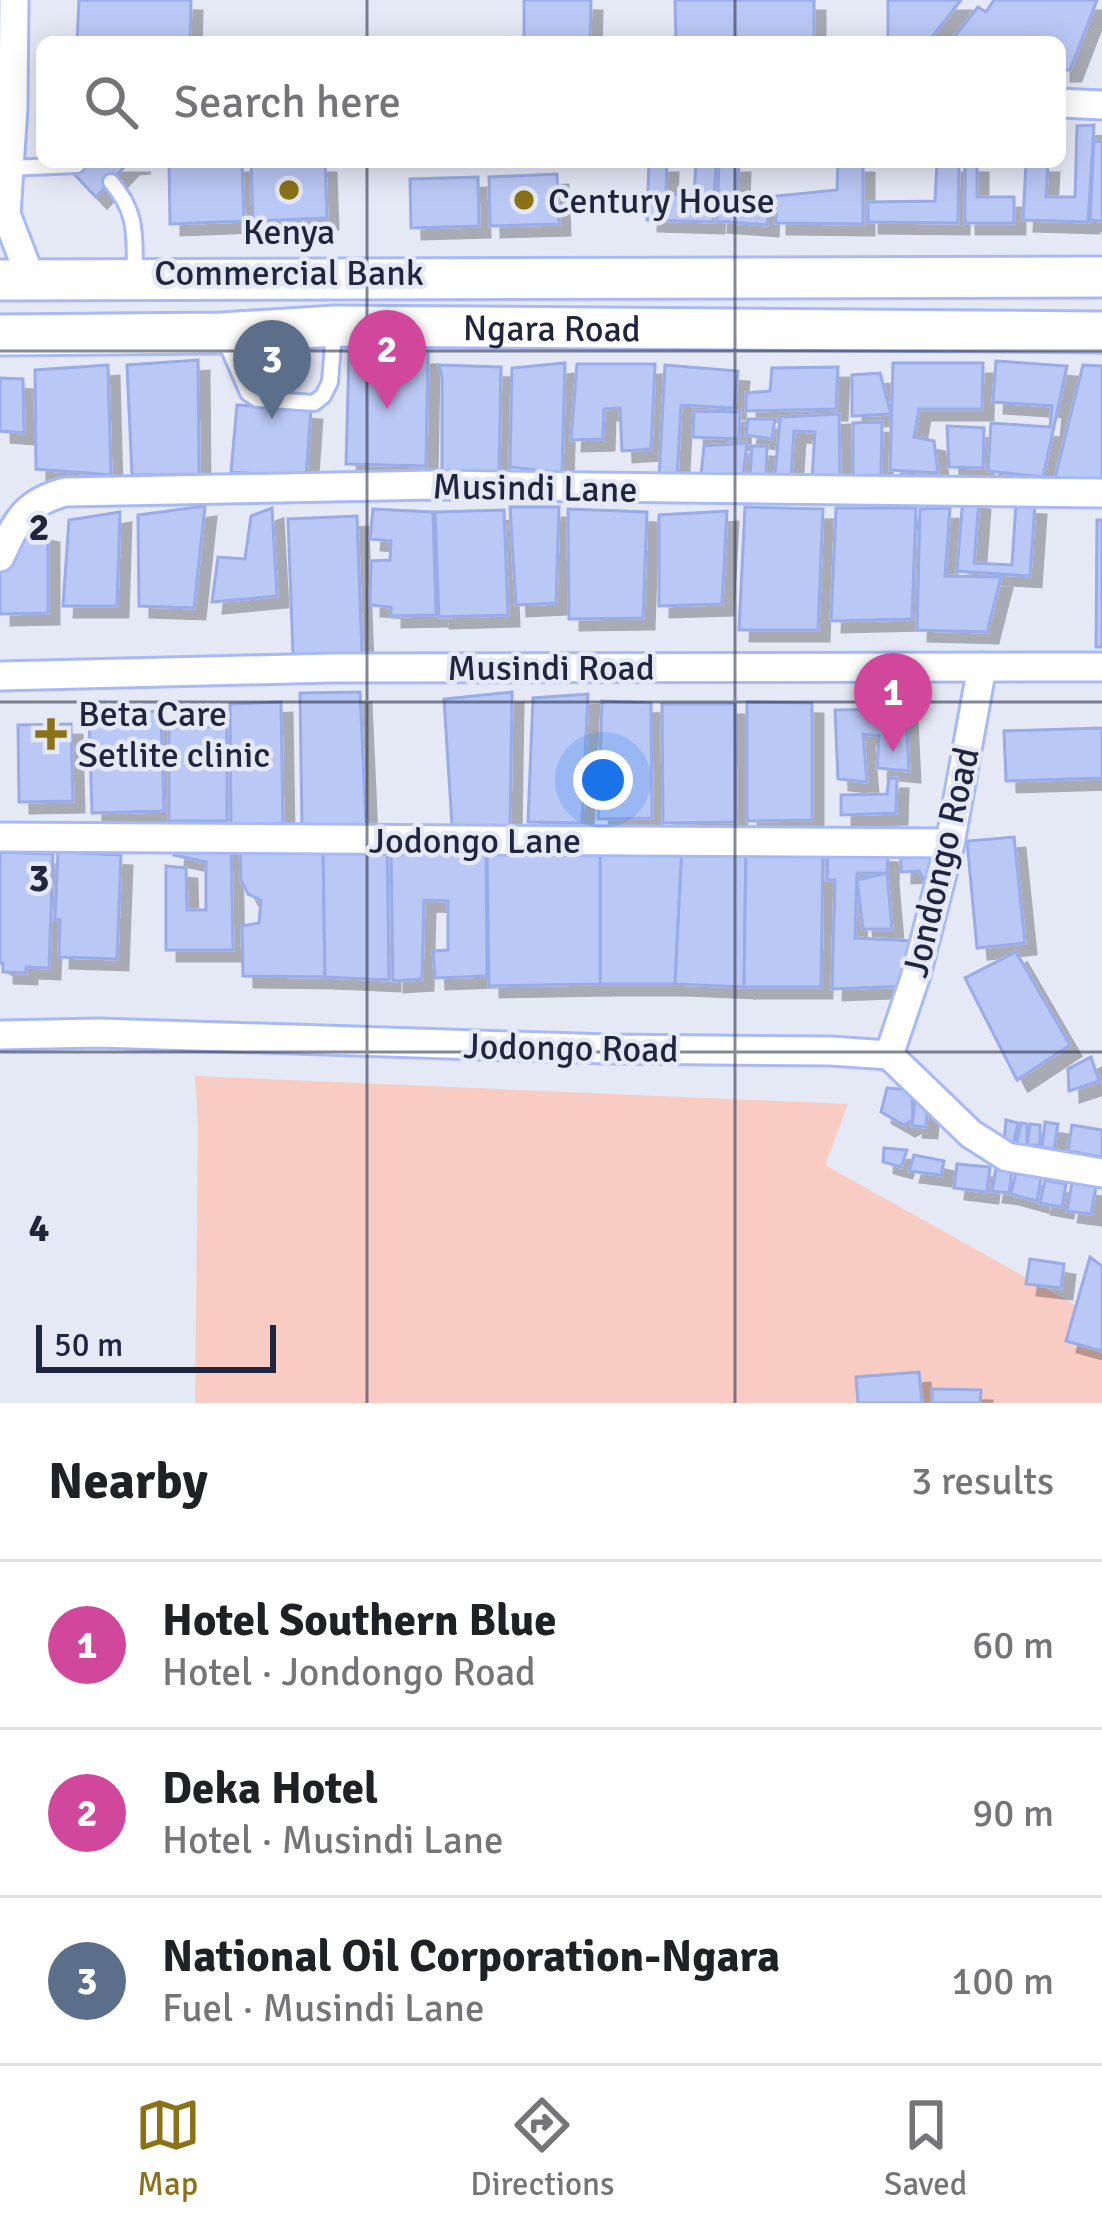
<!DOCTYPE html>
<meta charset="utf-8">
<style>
:root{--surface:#fff;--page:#f6f6f6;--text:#202124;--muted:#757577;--line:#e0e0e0;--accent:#8c7216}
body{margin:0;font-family:Signika,sans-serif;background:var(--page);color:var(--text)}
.scale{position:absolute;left:36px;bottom:30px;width:240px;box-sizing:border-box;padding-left:12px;border:6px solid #20263e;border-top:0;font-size:33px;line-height:42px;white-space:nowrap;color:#20263e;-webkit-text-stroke:9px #e5e9f6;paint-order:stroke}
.you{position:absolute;left:603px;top:780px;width:42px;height:42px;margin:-30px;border:9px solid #fff;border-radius:50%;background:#1a73e8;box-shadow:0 0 0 18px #1a73e833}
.badge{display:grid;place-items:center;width:78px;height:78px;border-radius:50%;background:var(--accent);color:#fff;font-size:39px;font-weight:700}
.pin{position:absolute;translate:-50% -99px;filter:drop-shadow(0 3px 6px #0008)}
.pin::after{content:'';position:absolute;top:63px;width:42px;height:36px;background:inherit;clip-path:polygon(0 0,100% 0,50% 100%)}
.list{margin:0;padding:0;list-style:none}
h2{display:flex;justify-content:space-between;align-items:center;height:156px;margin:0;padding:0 48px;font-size:51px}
h2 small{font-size:39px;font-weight:400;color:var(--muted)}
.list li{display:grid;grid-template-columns:78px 1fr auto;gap:36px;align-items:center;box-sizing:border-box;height:168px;padding:0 48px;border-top:3px solid var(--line)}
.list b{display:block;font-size:45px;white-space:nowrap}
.list p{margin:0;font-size:39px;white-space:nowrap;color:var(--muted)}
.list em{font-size:39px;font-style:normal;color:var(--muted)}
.icon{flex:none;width:66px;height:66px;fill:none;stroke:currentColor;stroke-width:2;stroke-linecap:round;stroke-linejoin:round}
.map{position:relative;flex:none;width:1102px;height:1403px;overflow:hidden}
.search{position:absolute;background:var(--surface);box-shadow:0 6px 30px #0003;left:36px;right:36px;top:36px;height:132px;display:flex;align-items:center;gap:30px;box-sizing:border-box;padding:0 42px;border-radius:18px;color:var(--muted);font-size:45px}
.sheet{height:660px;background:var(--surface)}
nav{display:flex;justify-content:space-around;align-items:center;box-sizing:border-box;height:168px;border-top:3px solid var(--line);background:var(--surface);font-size:33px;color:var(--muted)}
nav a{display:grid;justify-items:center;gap:6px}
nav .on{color:var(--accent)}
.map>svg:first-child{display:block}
.green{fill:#f8ccc3}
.building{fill:#bac8f5;stroke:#99abe8;stroke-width:3;filter:url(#shadow)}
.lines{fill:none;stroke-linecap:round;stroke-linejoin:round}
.service-casing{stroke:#a7b9f7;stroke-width:20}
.minor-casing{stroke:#a7b9f7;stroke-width:33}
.secondary-casing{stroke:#a7b9f7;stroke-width:45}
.service{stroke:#fff;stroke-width:14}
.minor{stroke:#fff;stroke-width:27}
.secondary{stroke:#fff;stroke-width:39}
.grid{fill:none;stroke:#20263e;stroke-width:3;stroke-opacity:0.55}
.poi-dot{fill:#8c7216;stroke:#e5e9f6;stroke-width:4.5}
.labels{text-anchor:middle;stroke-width:9;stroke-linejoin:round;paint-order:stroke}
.poi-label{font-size:36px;fill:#20263e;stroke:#e5e9f6;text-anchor:start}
.street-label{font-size:36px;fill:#20263e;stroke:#e5e9f6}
.grid-label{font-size:39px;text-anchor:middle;font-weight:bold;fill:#20263e;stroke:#e5e9f6;stroke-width:9;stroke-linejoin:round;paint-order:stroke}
</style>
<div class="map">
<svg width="1102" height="1403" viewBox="0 0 1102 1403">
<defs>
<filter id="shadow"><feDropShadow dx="11" dy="11" stdDeviation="0" flood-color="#0004"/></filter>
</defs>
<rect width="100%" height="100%" fill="#e5e9f6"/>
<polygon class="green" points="195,1076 848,1104 825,1165 1102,1320 1102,1403 195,1403 198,1126"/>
<g class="building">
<polygon points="79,0 191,0 190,42 77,42"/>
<polygon points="524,0 591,0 590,42 524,42"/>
<polygon points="675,0 814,0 814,42 676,42"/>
<polygon points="888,0 961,0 928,42 888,42"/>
<polygon points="994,0 1097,0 1070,70 1060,70 1060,42 950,42 978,7 986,12"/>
<polygon points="1094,125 1088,222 1023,220 1026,162 1048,162 1046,197 1075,197 1077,126"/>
<polygon points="1094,141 1102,142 1102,221 1090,220"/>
<polygon points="78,162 140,162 128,163 96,197 73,173"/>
<polygon points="169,162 242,162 244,221 170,224"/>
<polygon points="251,162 325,162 327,218 253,221"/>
<polygon points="649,162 667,162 666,194 694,195 696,162 716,162 713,222 647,220"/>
<polygon points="719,162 739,162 738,194 769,195 767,225 717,221"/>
<polygon points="838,162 863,162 863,224 776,223 776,196 837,190"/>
<polygon points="937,162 959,162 958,223 868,222 868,202 935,201"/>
<polygon points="965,162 977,162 977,197 1014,197 1014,223 965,223"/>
<polygon points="557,174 559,224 490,226 489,177"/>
<polygon points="478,177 479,226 411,228 410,179"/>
<polygon points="349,353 428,354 426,466 346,464"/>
<polygon points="198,360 199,474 132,475 127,365"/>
<polygon points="996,361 1067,366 1043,477 988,471 991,423 1050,427 1052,406 993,402"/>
<polygon points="565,363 562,473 510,467 512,368"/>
<polygon points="893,363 983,363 982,409 919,409 914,437 934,441 938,473 890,470"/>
<polygon points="577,364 655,364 651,449 622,451 620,408 604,409 603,439 571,440"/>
<polygon points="108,365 111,475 36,469 35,370"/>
<polygon points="439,365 501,367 499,474 442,476 442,377"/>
<polygon points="665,365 738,371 734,408 681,405 677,479 659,478"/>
<polygon points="1083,365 1102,366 1102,480 1054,482"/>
<polygon points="838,367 836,409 746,411 746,393 770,391 772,368"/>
<polygon points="880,373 891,414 852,416 852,375"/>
<polygon points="0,378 23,379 24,433 0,431"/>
<polygon points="237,405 311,409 306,477 231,472"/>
<polygon points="694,411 740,412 739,439 693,437"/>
<polygon points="839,414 840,478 812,479 815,432 794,431 791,476 775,475 780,417"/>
<polygon points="748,419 775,419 772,439 746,435"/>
<polygon points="882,422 881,475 853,476 853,423"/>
<polygon points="947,426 984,428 983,468 949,467"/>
<polygon points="747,443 743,477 701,475 704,446"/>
<polygon points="752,446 767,446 766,476 750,476"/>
<polygon points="963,497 979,499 974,563 1012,565 1016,503 1035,504 1030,576 957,571"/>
<polygon points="205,506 194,608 139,606 138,515"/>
<polygon points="510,507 559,507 556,603 516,605"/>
<polygon points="745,507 823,509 818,630 739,630"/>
<polygon points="272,508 277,596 212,602 218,557 245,559 251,516"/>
<polygon points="836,508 916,508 912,619 831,621"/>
<polygon points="950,508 945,576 1001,577 987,632 917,630 920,509"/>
<polygon points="373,509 433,512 436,615 391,616 391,607 370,605 371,561 390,560 391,541 370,539"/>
<polygon points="568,509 647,512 643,618 569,619"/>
<polygon points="504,510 508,615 439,617 435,512"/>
<polygon points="727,511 722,604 659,606 659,515"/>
<polygon points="120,512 117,606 63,606 69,520"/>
<polygon points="357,516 362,653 293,655 288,519"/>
<polygon points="1097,520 1102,520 1102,647 1096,647"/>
<polygon points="19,526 48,532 48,613 0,614 0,566"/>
<polygon points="360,692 366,825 302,827 300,693"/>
<polygon points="512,692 510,827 452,825 444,699"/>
<polygon points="588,694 582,823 528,822 533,698"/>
<polygon points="602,701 651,703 652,818 598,819"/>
<polygon points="281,702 283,823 231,826 230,704"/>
<polygon points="747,702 812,703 812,820 747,821"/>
<polygon points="662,704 735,704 736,822 663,823"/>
<polygon points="906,709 909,771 877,768 879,736 863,734 867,782 838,779 835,710"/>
<polygon points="161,711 164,811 92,813 89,714"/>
<polygon points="71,724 73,801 19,802 18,725"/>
<rect x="169" y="727" width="58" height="94"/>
<polygon points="1102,728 1102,778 1006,781 1004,731"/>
<polygon points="889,778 897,778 896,813 841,815 841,795 887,794"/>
<polygon points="1014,837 1025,943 977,948 967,841"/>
<polygon points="175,839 231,842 233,950 166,950 166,866 186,868 187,910 206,910 206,862 174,855"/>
<polygon points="240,842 323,845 325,977 243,976 242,926 259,923 261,900 248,894 241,880"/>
<polygon points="486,842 487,976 435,978 433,951 448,950 448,901 424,900 422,979 393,981 391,847"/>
<polygon points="323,845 387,847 389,980 325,977"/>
<polygon points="600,846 682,846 675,984 600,984"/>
<polygon points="600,846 600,984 489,986 487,849"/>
<polygon points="682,846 746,847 744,987 675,984"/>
<polygon points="746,847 823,848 821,987 744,987"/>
<polygon points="828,850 888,852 887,873 857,873 855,938 914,941 906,986 832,989 835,880 827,880"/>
<polygon points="0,852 53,854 49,968 26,967 26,973 3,972 3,963 0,963"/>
<polygon points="58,852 121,855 117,959 59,957 60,920 55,919"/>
<polygon points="901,853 942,853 927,886 919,871 901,872"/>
<polygon points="887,873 892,929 863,929 857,880"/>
<polygon points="1016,952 1070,1045 1017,1080 965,978"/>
<polygon points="1091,1057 1099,1081 1069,1091 1068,1069"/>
<polygon points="887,1088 912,1090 913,1120 904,1125 881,1112"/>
<polygon points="915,1099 928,1102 926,1127 912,1126"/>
<polygon points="1006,1120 1018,1123 1013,1145 1004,1144"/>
<polygon points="1045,1122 1058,1124 1054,1149 1042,1147"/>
<polygon points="1021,1123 1027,1124 1027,1147 1016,1146"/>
<polygon points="1030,1124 1040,1125 1040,1145 1027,1145"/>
<polygon points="1072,1125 1102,1130 1102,1157 1068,1151"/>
<polygon points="884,1148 907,1150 901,1167 883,1162"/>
<polygon points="914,1155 944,1161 941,1175 909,1171"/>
<polygon points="957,1164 990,1167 987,1192 954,1188"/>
<polygon points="996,1168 1012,1171 1009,1193 992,1191"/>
<polygon points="1016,1173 1041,1178 1037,1201 1011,1194"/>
<polygon points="1045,1180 1066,1184 1062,1207 1040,1203"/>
<polygon points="1072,1183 1096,1187 1091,1214 1067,1211"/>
<polygon points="1090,1257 1102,1266 1102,1351 1066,1341"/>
<polygon points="1030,1259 1064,1264 1061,1288 1026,1284"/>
<polygon points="919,1372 922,1403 858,1403 856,1377"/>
<polygon points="932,1389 981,1390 980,1403 932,1403"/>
</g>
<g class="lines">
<g class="service-casing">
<g id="service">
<polyline points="9,168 77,165"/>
<path d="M111 182C139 214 134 237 135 278"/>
<polyline points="224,338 248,393 257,399 314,403 323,396 330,382 334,331"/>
</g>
</g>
<g class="minor-casing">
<g id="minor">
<polyline points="14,0 13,108 6,214 31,279"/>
<polyline points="1060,103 1102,105"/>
<path d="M0 557C17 521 24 503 65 492L434 485 1102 493"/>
<polyline points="0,676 332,668 1102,667"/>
<polyline points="0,837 950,843"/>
<polyline points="0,1035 99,1033 609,1049 831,1051 889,1055 971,1134 1007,1157 1102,1173"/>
<polyline points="889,1055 916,975 950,843 982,667"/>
</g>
</g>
<g class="secondary-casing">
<g id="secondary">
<polyline points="0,280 1102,277"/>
<path id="s1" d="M0 335 221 333 335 326 1102 332"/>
</g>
</g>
<use href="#service" class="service"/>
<use href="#minor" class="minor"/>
<use href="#secondary" class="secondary"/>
</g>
<path class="grid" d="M367 0V42M735 0V42M367 162V1403M735 162V1403M0 351H1102M0 702H1102M0 1052H1102"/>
<g class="poi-dot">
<circle cx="289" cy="190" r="12"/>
<circle cx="524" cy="200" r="12"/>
<path d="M45 716h12v12h12v12h-12v12h-12v-12h-12v-12h12z"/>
</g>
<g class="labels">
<g class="poi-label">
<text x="548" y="213">Century House</text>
<text x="289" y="244" text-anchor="middle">Kenya<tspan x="289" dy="41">Commercial Bank</tspan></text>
<text x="78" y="726">Beta Care<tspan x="78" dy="41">Setlite clinic</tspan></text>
</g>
<g class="street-label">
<text dy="13" stroke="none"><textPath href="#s1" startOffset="552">Ngara Road</textPath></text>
<text transform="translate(535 487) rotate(1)" y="13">Musindi Lane</text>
<text x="551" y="680">Musindi Road</text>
<text x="475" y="853">Jodongo Lane</text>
<text transform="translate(940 862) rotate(-77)" y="13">Jondongo Road</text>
<text transform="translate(571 1047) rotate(1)" y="13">Jodongo Road</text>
</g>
</g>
<g class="grid-label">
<text x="39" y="540">2</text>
<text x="39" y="891">3</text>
<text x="39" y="1241">4</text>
</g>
</svg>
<div class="scale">50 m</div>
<div class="you"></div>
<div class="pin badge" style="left:893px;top:752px;background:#d1479c">1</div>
<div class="pin badge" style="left:387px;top:409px;background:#d1479c">2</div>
<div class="pin badge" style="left:272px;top:419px;background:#5c6f8a">3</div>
<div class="search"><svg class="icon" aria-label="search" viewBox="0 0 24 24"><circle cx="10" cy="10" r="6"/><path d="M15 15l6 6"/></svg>Search here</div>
</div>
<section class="sheet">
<h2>Nearby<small>3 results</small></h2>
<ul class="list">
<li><span class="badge" style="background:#d1479c">1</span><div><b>Hotel Southern Blue</b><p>Hotel · Jondongo Road</p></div><em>60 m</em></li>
<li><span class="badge" style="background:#d1479c">2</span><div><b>Deka Hotel</b><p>Hotel · Musindi Lane</p></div><em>90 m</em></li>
<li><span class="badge" style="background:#5c6f8a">3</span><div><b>National Oil Corporation-Ngara</b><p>Fuel · Musindi Lane</p></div><em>100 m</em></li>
</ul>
</section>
<nav>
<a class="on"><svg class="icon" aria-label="map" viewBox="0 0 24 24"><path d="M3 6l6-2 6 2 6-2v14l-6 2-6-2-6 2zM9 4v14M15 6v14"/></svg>Map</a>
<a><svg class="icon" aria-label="directions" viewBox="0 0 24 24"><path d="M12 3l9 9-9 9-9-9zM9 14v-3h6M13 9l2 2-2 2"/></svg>Directions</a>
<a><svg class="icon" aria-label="saved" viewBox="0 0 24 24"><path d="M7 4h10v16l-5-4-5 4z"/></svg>Saved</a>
</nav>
